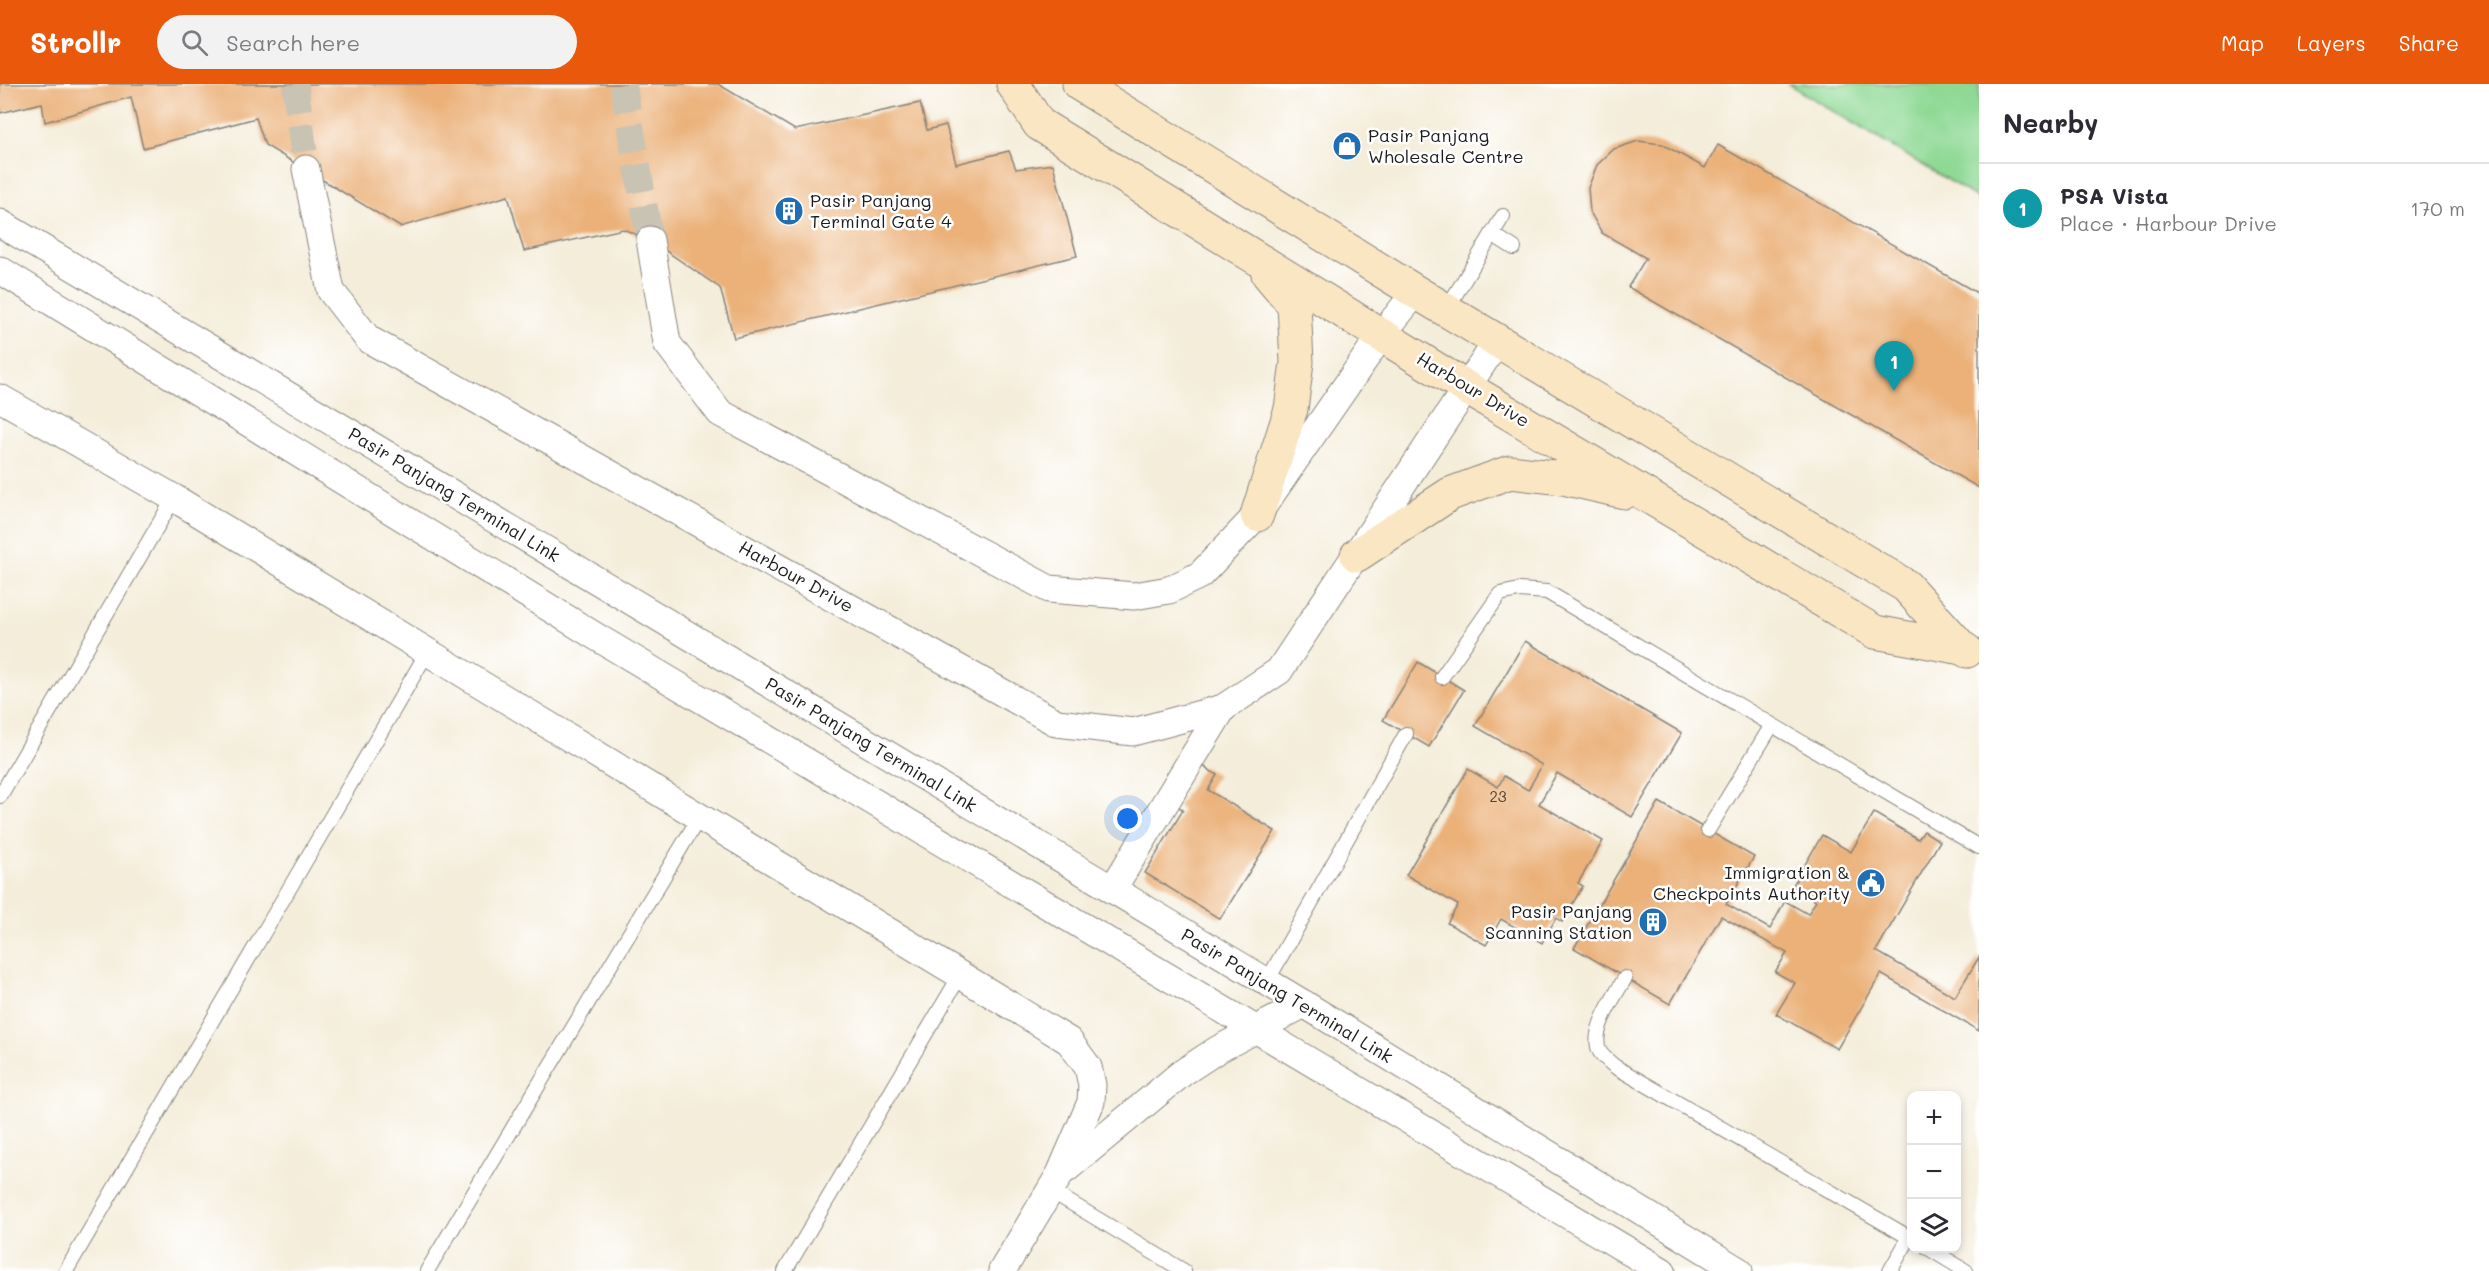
<!DOCTYPE html>
<meta charset="utf-8">
<style>
:root{--surface:#fff;--page:#f2f2f3;--text:#2b2b33;--muted:#7c7c81;--line:#e1e1e2;--accent:#ea580c}
body{margin:0;font-family:Mali,sans-serif;background:var(--page);color:var(--text)}
.controls{position:absolute;right:18px;bottom:18px;display:grid;overflow:hidden;border-radius:12px;box-shadow:0 3px 9px #0003}
.controls button{width:54px;height:54px;display:grid;place-items:center;padding:0;border:0;border-bottom:2px solid var(--line);background:var(--surface);color:var(--text);font:30px sans-serif}
.you{position:absolute;left:1128px;top:735px;width:21px;height:21px;margin:-15px;border:4px solid #fff;border-radius:50%;background:#1a73e8;box-shadow:0 0 0 9px #1a73e833}
.badge{display:grid;place-items:center;width:39px;height:39px;border-radius:50%;background:var(--accent);color:#fff;font-size:20px;font-weight:700}
.pin{position:absolute;translate:-50% -50px;filter:drop-shadow(0 2px 3px #0008)}
.pin::after{content:'';position:absolute;top:32px;width:21px;height:18px;background:inherit;clip-path:polygon(0 0,100% 0,50% 100%)}
.list{margin:0;padding:0;list-style:none}
h2{display:flex;justify-content:space-between;align-items:center;height:78px;margin:0;padding:0 24px;font-size:26px}
h2 small{font-size:20px;font-weight:400;color:var(--muted)}
.list li{display:grid;grid-template-columns:39px 1fr auto;gap:18px;align-items:center;box-sizing:border-box;height:90px;padding:0 24px;border-top:2px solid var(--line)}
.list b{display:block;font-size:22px;white-space:nowrap}
.list p{margin:0;font-size:20px;white-space:nowrap;color:var(--muted)}
.list em{font-size:20px;font-style:normal;color:var(--muted)}
.icon{flex:none;width:33px;height:33px;fill:none;stroke:currentColor;stroke-width:2;stroke-linecap:round;stroke-linejoin:round}
.map{position:relative;flex:none;width:1979px;height:1187px;overflow:hidden}
header{display:flex;align-items:center;gap:36px;box-sizing:border-box;height:84px;padding:0 30px;background:var(--accent);color:#fff}
header strong{font-size:28px}
nav{display:flex;gap:33px;margin-inline-start:auto;font-size:21px}
.search{width:420px;height:54px;background:var(--page);display:flex;align-items:center;gap:15px;box-sizing:border-box;padding:0 21px;border-radius:33px;color:var(--muted);font-size:22px}
main{display:flex}
aside{flex:1;background:var(--surface)}
.map>svg:first-child{display:block}
.green{fill:#8fd995;stroke:#567a58;stroke-width:1.5}
.building{fill:#ebb179}
.lines{fill:none;stroke-linecap:round;stroke-linejoin:round}
.minor-tunnel{stroke:#c9c3b4;stroke-width:27;stroke-dasharray:27 14;stroke-linecap:butt}
.service-casing{stroke:#88847b;stroke-width:16}
.minor-casing{stroke:#88847b;stroke-width:29}
.secondary-casing{stroke:#88847b;stroke-width:35}
.service{stroke:#fff;stroke-width:14}
.minor{stroke:#fff;stroke-width:27}
.secondary{stroke:#fbe6c4;stroke-width:33}
.labels{text-anchor:middle;stroke-width:5;stroke-linejoin:round;paint-order:stroke}
.number-label{font-size:15px;fill:#504133}
.poi-label{font-size:18px;fill:#1c1c1c;stroke:#fff;text-anchor:start}
.street-label{font-size:18px;fill:#1c1c1c;stroke:#fff}
</style>
<header>
<strong>Strollr</strong>
<div class="search"><svg class="icon" aria-label="search" viewBox="0 0 24 24"><circle cx="10" cy="10" r="6"/><path d="M15 15l6 6"/></svg>Search here</div>
<nav><a>Map</a><a>Layers</a><a>Share</a></nav>
</header>
<main>
<div class="map">
<svg width="1979" height="1187" viewBox="0 0 1979 1187">
<rect width="100%" height="100%" fill="#fff"/>
<filter id="ink" filterUnits="userSpaceOnUse"><feTurbulence type="fractalNoise" baseFrequency=".0167" numOctaves="2"/><feDisplacementMap in="SourceGraphic" scale="12" xChannelSelector="R" yChannelSelector="G"/><feConvolveMatrix kernelMatrix="1 2 1 2 8 2 1 2 1" color-interpolation-filters="sRGB"/></filter>
<filter id="wash" filterUnits="userSpaceOnUse"><feTurbulence type="fractalNoise" baseFrequency=".008" numOctaves="4" result="noise"/><feDisplacementMap in="SourceGraphic" scale="24" xChannelSelector="R" yChannelSelector="G"/><feGaussianBlur stdDeviation="1.35" result="paint"/><feColorMatrix in="noise" values="0 0 0 0 0 0 0 0 0 0 0 0 0 0 0 0 0 1.4 0 .05"/><feComposite in="paint" operator="in"/></filter>
<g filter="url(#wash)">
<rect width="100%" height="100%" fill="#f4edda"/>
<polygon class="green" points="1788,0 1979,0 1979,115"/>
<g id="blocks">
<g class="building">
<polygon points="0,0 718,0 795,46 920,19 927,46 946,41 956,80 1009,67 1016,85 1053,80 1077,172 734,254 720,204 650,156 623,145 524,167 508,112 400,143 265,61 256,34 143,64 131,13 45,38 42,19 0,29"/>
<polygon points="1638,57 1662,60 1705,84 1718,61 1979,210 1979,404 1628,203 1646,174 1602,149 1590,128 1588,104 1597,81 1614,65"/>
<polygon points="1525,557 1682,649 1632,733 1557,689 1539,720 1603,757 1578,799 1583,802 1562,838 1556,834 1542,859 1501,835 1486,861 1447,839 1458,821 1406,791 1468,685 1498,703 1504,692 1528,706 1542,681 1475,642"/>
<polygon points="1418,578 1464,606 1429,663 1383,636"/>
<polygon points="1203,682 1217,691 1208,706 1275,747 1220,835 1145,789 1183,726 1178,722"/>
<polygon points="1659,718 1754,773 1726,820 1770,845 1785,817 1808,830 1816,817 1792,803 1822,751 1851,768 1874,729 1918,755 1924,747 1940,757 1876,867 1955,913 1979,873 1979,947 1881,890 1837,965 1776,930 1795,899 1775,888 1787,869 1721,832 1670,920 1574,864"/>
</g>
</g>
</g>
<g filter="url(#ink)">
<use href="#blocks" fill-opacity="0" stroke="#88847b" stroke-width="1.5"/>
<g class="lines">
<g class="minor-tunnel">
<polyline points="295,0 306,85"/>
<polyline points="623,0 650,156"/>
</g>
<g class="service-casing">
<g id="service">
<polyline points="1492,150 1514,164"/>
<polyline points="1446,226 1503,132"/>
<polyline points="1442,593 1500,510 1519,506 1547,508 1979,763"/>
<polyline points="0,712 174,414"/>
<polyline points="1708,746 1772,641"/>
<path d="M1625 894C1615 912 1589 948 1600 968 1603 973 1610 978 1614 982L1912 1155"/>
<polyline points="1266,899 1406,650"/>
<polyline points="1051,1107 1184,1187"/>
<polyline points="1928,1164 1966,1187"/>
<polyline points="66,1187 428,567"/>
<polyline points="427,1187 700,732"/>
<polyline points="785,1187 961,890"/>
<polyline points="1890,1187 1909,1154"/>
</g>
</g>
<g class="minor-casing">
<g id="minor">
<polyline points="306,85 331,207 368,255 1057,639 1133,648 1223,624 1279,587 1498,256"/>
<polyline points="0,139 1304,920 1739,1187"/>
<polyline points="650,156 667,259 720,329 1049,505 1134,512 1169,506 1200,491 1257,431 1382,250 1416,208"/>
<polyline points="0,186 600,555 1662,1187"/>
<polyline points="0,314 174,414 1069,957 1088,983 1092,1001 1091,1018 1060,1090 1002,1187"/>
<polyline points="1112,806 1223,624"/>
<polyline points="1066,1085 1182,989 1217,966 1304,920"/>
</g>
</g>
<g class="secondary-casing">
<g id="secondary">
<polyline points="1013,0 1039,40 1467,304 1875,548 1962,564"/>
<polyline points="1079,0 1416,208 1906,502 1962,564 1967,567"/>
<polyline points="1257,431 1291,325 1297,278 1294,221 1268,190"/>
<polyline points="1357,471 1450,410 1510,388 1563,394 1624,408"/>
</g>
</g>
<use href="#service" class="service"/>
<use href="#minor" class="minor"/>
<use href="#secondary" class="secondary"/>
</g>
</g>
<defs>
<g id="shop-disc" transform="scale(1.5)"><circle r="9.5" fill="#1f6fb2" stroke="#fff"/><path d="M-5-2.5h2.3a2.7 3.5 0 0 1 5.4 0H5L5.5 6h-11ZM-1.5-2.5h3a1.5 2.3 0 0 0-3 0Z" fill="#fff"/></g>
<g id="building-disc" transform="scale(1.5)"><circle r="9.5" fill="#1f6fb2" stroke="#fff"/><path d="M-4-6H4V6H1V3H-1V6H-4ZM-2.5-4.3h1.7v1.8h-1.7ZM.8-4.3h1.7v1.8H.8ZM-2.5-1h1.7V.8h-1.7ZM.8-1h1.7V.8H.8Z" fill="#fff"/></g>
<g id="civic-disc" transform="scale(1.5)"><circle r="9.5" fill="#1f6fb2" stroke="#fff"/><path d="M-.6-6.5H3V-4.5H.6V-3L4-1V1h2V6H-6V1h2V-1L-.6-3ZM-1.2 2.5V6h2.4V2.5Z" fill="#fff"/></g>
</defs>
<g fill-rule="evenodd">
<use href="#shop-disc" x="1347" y="62"/>
<use href="#building-disc" x="789" y="127"/>
<use href="#civic-disc" x="1871" y="799"/>
<use href="#building-disc" x="1653" y="838"/>
</g>
<g class="labels">
<g class="number-label">
<text x="1498" y="718">23</text>
</g>
<g class="poi-label">
<text x="1368" y="58">Pasir Panjang<tspan x="1368" dy="21">Wholesale Centre</tspan></text>
<text x="810" y="123">Pasir Panjang<tspan x="810" dy="21">Terminal Gate 4</tspan></text>
<text x="1850" y="795" text-anchor="end">Immigration &amp;<tspan x="1850" dy="21">Checkpoints Authority</tspan></text>
<text x="1632" y="834" text-anchor="end">Pasir Panjang<tspan x="1632" dy="21">Scanning Station</tspan></text>
</g>
<g class="street-label">
<text transform="translate(1473 306) rotate(31)" y="6">Harbour Drive</text>
<text transform="translate(454 411) rotate(31)" y="6">Pasir Panjang Terminal Link</text>
<text transform="translate(796 493) rotate(29)" y="6">Harbour Drive</text>
<text transform="translate(871 661) rotate(31)" y="6">Pasir Panjang Terminal Link</text>
<text transform="translate(1287 912) rotate(31)" y="6">Pasir Panjang Terminal Link</text>
</g>
</g>
</svg>
<div class="controls">
<button>+</button>
<button>−</button>
<button><svg class="icon" aria-label="layers" viewBox="0 0 24 24"><path d="M12 4l9 5-9 5-9-5zM3 14l9 5 9-5"/></svg></button>
</div>
<div class="you"></div>
<div class="pin badge" style="left:1894px;top:307px;background:#0f9aa8">1</div>
</div>
<aside>
<h2>Nearby<small></small></h2>
<ul class="list">
<li><span class="badge" style="background:#0f9aa8">1</span><div><b>PSA Vista</b><p>Place · Harbour Drive</p></div><em>170 m</em></li>
</ul>
</aside>
</main>
